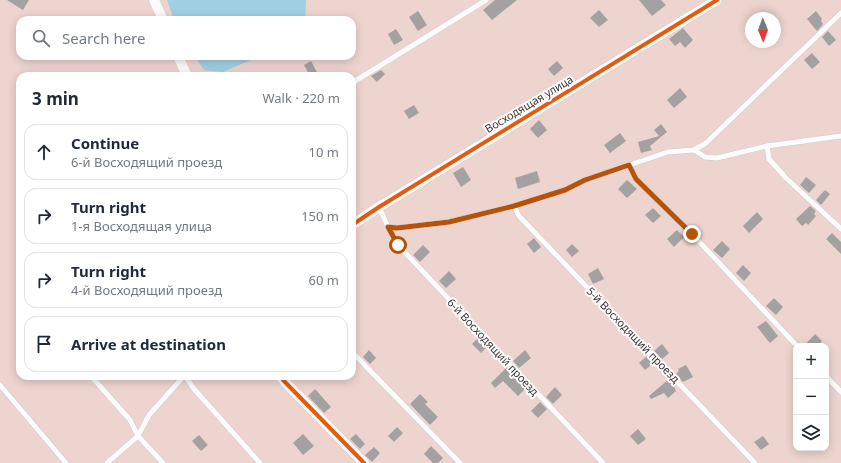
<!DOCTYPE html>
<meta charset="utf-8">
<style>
:root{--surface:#fff;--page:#f6f6f7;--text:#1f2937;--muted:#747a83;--line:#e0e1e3}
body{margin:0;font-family:"Noto Sans",sans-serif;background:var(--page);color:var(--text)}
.controls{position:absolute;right:12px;bottom:12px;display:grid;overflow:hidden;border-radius:8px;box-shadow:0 2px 10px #0003}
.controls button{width:36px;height:36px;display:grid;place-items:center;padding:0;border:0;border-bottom:1px solid var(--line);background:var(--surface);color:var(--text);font:20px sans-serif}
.compass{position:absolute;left:745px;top:12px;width:36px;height:36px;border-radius:50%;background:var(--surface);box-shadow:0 2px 10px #0003;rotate:179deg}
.stop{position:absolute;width:12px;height:12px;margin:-9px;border:3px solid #b45309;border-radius:50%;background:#fff}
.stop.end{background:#b45309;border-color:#fff;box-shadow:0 1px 4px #0008}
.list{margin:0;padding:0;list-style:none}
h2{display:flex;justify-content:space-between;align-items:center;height:52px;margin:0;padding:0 16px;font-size:17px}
h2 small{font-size:13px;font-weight:400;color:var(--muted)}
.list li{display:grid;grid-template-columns:26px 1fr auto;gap:12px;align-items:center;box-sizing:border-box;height:56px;margin:0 8px 8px;padding:0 8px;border:1px solid var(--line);border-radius:12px}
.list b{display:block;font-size:15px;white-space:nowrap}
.list p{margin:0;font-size:13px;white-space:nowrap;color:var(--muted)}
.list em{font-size:13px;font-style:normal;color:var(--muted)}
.icon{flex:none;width:22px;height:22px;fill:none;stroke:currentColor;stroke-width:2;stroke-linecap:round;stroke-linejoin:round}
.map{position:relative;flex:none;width:841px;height:463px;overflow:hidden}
.search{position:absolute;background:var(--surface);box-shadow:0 2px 10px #0003;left:16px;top:16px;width:340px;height:44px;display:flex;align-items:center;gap:10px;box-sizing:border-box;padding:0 14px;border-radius:12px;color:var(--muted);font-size:15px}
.panel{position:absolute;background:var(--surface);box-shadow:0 2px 10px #0003;left:16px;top:72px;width:340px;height:308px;border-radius:12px}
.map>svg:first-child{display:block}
.green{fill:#eed4cf;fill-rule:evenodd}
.water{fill:#a1cfe3}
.building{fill:#a4a1a1}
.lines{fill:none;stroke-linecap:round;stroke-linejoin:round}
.service-casing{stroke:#cecbca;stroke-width:6}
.minor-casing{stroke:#cecbca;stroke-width:11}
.service{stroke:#fdfcfc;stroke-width:5}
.minor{stroke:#fdfcfc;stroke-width:10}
.cycleway-casing{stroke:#fefbfa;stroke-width:6}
.cycleway{stroke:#e8590c;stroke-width:4}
.route{stroke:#b45309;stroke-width:5}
.labels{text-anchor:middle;stroke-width:4;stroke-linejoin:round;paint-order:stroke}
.street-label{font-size:11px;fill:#393737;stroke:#fefbfa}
</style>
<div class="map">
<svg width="841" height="463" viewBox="0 0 841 463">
<rect width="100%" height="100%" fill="#f2eeed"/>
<path class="green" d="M0 0H841V463H0ZM751 18H775V42H751ZM20 20H352V56H20ZM20 76H352V376H20ZM796 346H826V448H796Z"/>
<g class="water">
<polygon points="167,0 306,0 305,20 174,20"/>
<polygon points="194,56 260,56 223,72 204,70"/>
</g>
<g class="building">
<polygon points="7,0 29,0 23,10"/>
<polygon points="495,0 517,0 492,20 483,10"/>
<polygon points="639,0 661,0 666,5 652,16"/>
<polygon points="599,10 608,20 599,27 590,18"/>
<polygon points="418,11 427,25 418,31 409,17"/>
<polygon points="816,11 822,19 821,21 823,24 817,31 807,19"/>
<polygon points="683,28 693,40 685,48 680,42 675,46 669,39"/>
<polygon points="396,29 403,40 394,45 388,34"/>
<polygon points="828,31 836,40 829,46 822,37"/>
<polygon points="812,53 820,62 812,69 804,60"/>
<polygon points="311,61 319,76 310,76 304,65"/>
<polygon points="557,61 563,68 554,76 548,69"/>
<polygon points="381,70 385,74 377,82 371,76"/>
<polygon points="680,88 687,97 674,108 667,100"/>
<polygon points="414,105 419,113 409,119 404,111"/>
<polygon points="539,120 547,130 538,138 530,129"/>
<polygon points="661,124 667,132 650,146 652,150 641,153 638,142 659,136 654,130"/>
<polygon points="620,133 626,141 610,153 604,145"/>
<polygon points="463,167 471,180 461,187 453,173"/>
<polygon points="537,171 540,182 518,189 515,178"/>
<polygon points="806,177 816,185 809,193 800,185"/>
<polygon points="627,180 637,189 627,198 618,189"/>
<polygon points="825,190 830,194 821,205 816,200"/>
<polygon points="810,206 816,211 814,214 816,216 808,225 806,223 802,226 796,219"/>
<polygon points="653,208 661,216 653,223 645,215"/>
<polygon points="757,212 763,219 749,233 743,226"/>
<polygon points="677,230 684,237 674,247 667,239"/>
<polygon points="832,233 841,242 841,254 826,239"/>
<polygon points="534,238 541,247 534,253 527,244"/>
<polygon points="722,241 730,249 722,258 713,250"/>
<polygon points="572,244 579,251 572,257 566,250"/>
<polygon points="423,245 430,252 420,262 413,255"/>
<polygon points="743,265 751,273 744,281 736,273"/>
<polygon points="598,268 604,279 593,284 588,274"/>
<polygon points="449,271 456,279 446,288 439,281"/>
<polygon points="774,298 783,307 776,315 766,306"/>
<polygon points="766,321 778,336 770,343 757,327"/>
<polygon points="815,334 822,341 818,346 804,346"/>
<polygon points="479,337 488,346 481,353 472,344"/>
<polygon points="662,344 669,353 662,359 654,351"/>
<polygon points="369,350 376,358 370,364 363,357"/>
<polygon points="525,350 531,358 519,368 513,361"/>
<polygon points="647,356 654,363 645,370 639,363"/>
<polygon points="686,365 693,377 683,382 676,374 679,371 678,369"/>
<polygon points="507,367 513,373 512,374 526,388 518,396 503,381 495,388 491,383"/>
<polygon points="669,379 676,386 674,387 676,391 668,398 664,393 651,399 649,396"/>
<polygon points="555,387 562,395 553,404 546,397"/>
<polygon points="315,389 331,407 324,413 308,396"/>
<polygon points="420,394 428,402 425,404 438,417 430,425 410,404"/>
<polygon points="540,402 547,409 538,418 531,411"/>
<polygon points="397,427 403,433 394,442 388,436"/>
<polygon points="638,429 646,439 638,445 630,436"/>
<polygon points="303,434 314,446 303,455 293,443"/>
<polygon points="356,434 365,444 360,449 350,439"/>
<polygon points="199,435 208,445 201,451 192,441"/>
<polygon points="763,436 769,444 761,450 754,442"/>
<polygon points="431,446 443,458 438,463 433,463 424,454"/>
<polygon points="374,447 380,453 372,462 365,455"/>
</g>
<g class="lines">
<g class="service-casing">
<g id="service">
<polyline points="352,83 486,0"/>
<polyline points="767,146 769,159 786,178 841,229"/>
<polyline points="694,150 706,143 841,13"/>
<polyline points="629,165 636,179 692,234 797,346"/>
<polyline points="514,206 519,216 755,463"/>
<polyline points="379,207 388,227 397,228 449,222 514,206 565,190 585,180 668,152 694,150 705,157 717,158 767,146 841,136"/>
<polyline points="388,227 398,245 603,463"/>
<polyline points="352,352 460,463"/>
<polyline points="91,376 130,420 138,436 163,463"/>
<polyline points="185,376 194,389 260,463"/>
<polyline points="826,376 841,392"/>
<polyline points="0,385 66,463"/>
<polyline points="107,463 138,436 149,415 184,376"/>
</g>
</g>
<g class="minor-casing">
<g id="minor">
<polyline points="154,0 163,20"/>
<polyline points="178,56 187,76"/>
<polyline points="352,225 379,207 717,0"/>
<polyline points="280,376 284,381 364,463"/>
</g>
</g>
<use href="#service" class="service"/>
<use href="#minor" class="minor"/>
<g class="cycleway-casing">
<g id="cycleway">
<polyline points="352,225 379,207 717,0"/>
<polyline points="280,376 284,381 364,463"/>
</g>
</g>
<use href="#cycleway" class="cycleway"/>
</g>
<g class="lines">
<polyline class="route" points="398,245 388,227 397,228 449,222 514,206 565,190 585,180 629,165 636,179 692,234"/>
</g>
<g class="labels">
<g class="street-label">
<text transform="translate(529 104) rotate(-31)" y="4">Восходящая улица</text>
<text transform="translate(633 335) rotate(46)" y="4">5-й Восходящий проезд</text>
<text transform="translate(493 347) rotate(47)" y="4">6-й Восходящий проезд</text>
</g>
</g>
</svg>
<div class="controls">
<button>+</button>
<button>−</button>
<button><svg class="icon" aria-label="layers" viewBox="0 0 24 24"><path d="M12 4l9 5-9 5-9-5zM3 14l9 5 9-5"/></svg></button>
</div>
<svg class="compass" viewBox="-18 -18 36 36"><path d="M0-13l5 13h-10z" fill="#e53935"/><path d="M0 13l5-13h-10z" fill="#747a83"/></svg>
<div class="stop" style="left:398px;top:245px"></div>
<div class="stop end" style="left:692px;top:234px"></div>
<div class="search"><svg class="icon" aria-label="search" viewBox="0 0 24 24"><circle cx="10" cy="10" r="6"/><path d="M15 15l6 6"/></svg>Search here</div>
<section class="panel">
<h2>3 min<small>Walk · 220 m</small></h2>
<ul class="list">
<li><svg class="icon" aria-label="ahead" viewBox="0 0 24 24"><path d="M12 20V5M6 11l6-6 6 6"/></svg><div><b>Continue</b><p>6-й Восходящий проезд</p></div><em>10 m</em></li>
<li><svg class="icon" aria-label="right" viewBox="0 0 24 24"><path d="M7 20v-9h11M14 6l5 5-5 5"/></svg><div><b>Turn right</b><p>1-я Восходящая улица</p></div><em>150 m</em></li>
<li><svg class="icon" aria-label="right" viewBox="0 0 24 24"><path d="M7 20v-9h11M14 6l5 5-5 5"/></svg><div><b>Turn right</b><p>4-й Восходящий проезд</p></div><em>60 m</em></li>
<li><svg class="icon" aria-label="arrive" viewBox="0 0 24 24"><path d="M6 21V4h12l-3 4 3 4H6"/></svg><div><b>Arrive at destination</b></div></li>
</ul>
</section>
</div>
